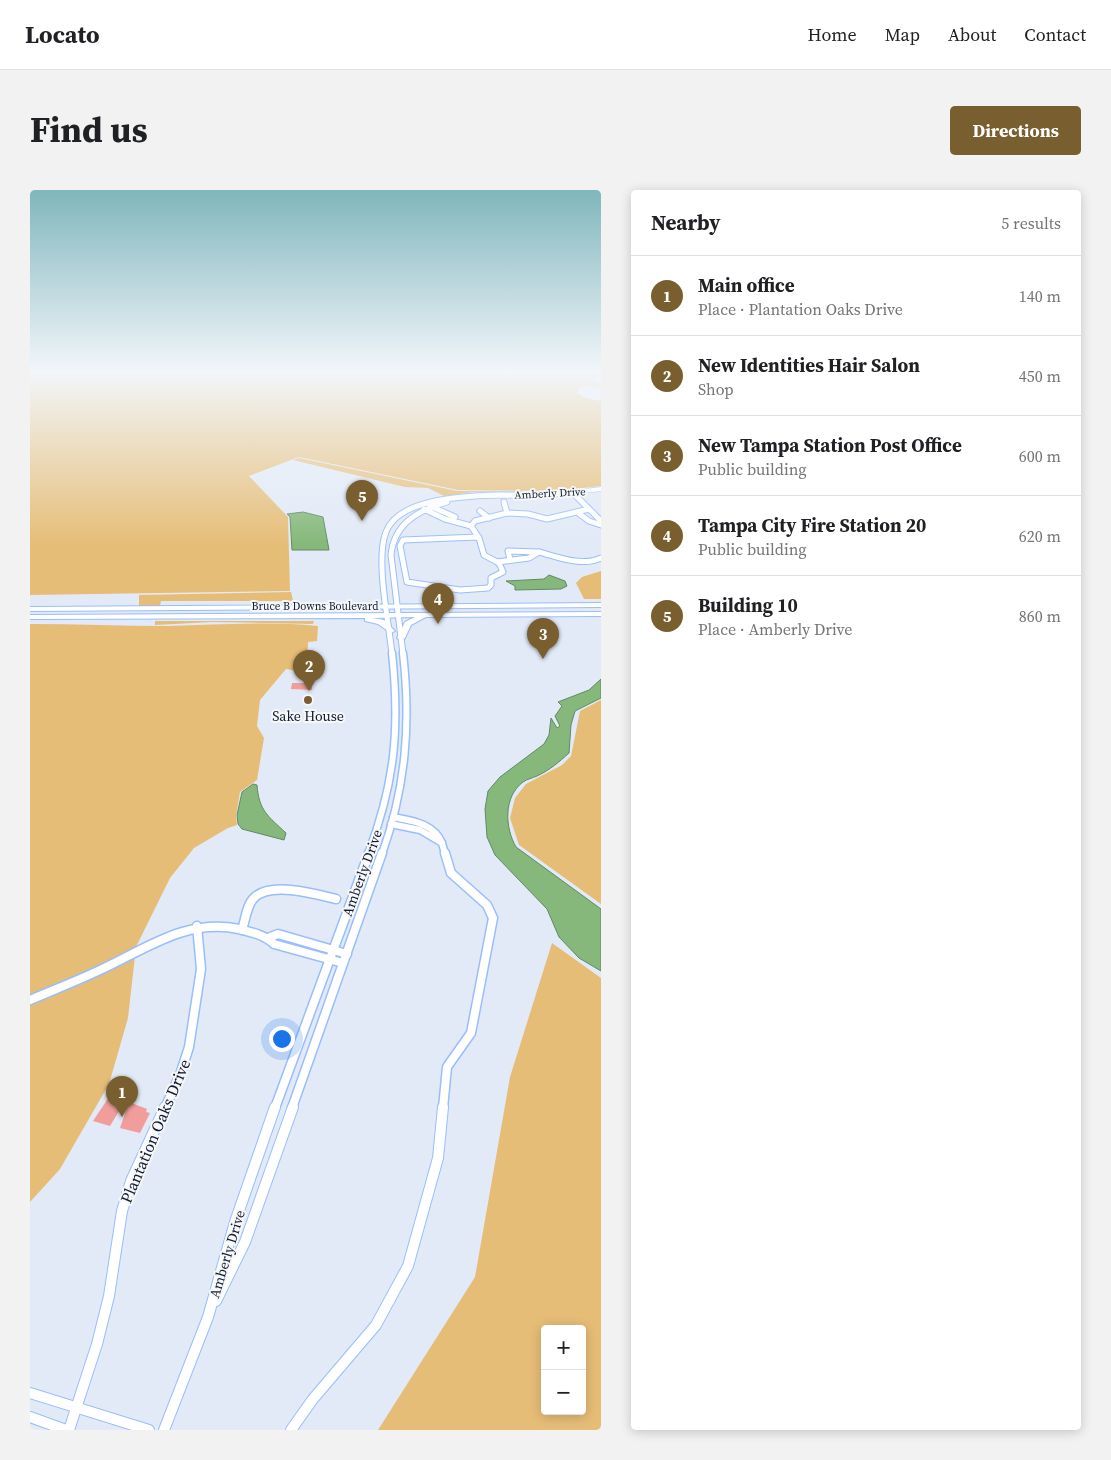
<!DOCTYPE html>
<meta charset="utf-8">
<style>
:root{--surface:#fff;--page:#f2f2f2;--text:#202124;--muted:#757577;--line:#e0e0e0;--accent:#795e30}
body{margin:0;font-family:"Source Serif 4",serif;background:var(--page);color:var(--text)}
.controls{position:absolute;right:15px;bottom:15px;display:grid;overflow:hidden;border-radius:5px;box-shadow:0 2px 12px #0003}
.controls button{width:45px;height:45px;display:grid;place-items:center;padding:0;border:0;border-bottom:1px solid var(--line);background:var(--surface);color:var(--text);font:25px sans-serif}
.you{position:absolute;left:251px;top:848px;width:18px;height:18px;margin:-12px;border:4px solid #fff;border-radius:50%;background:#1a73e8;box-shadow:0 0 0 8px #1a73e833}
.badge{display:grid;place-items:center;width:32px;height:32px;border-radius:50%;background:var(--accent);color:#fff;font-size:16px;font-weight:700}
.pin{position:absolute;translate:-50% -41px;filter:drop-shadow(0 1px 2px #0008)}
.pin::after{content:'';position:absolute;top:26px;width:18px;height:15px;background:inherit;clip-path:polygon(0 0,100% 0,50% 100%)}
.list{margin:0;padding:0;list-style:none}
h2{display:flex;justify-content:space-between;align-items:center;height:65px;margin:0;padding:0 20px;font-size:21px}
h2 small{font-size:16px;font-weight:400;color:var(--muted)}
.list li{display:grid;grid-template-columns:32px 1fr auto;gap:15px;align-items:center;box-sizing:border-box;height:80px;padding:0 20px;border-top:1px solid var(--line)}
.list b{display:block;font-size:19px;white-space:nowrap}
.list p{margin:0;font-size:16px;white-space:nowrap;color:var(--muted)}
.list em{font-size:16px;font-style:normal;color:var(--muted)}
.map{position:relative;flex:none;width:571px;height:1240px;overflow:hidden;border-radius:5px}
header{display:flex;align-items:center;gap:30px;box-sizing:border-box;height:70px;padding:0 25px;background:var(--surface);border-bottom:1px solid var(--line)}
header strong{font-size:24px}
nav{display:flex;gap:28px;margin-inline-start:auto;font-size:18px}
.intro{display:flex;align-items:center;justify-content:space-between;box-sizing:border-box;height:120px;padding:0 30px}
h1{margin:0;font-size:35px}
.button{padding:12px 22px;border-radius:5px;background:var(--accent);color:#fff;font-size:18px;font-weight:700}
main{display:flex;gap:30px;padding:0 30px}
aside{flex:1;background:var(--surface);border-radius:5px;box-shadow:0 2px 12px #0003}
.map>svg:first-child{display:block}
.green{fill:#e6bd77;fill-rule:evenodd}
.water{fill:#85b87a;stroke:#628a65}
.building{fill:#f09d9c}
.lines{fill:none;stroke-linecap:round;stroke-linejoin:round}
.minor-far4-casing{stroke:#98befd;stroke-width:5}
.minor-far3-casing{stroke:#98befd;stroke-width:7}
.minor-far2-casing{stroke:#98befd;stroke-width:9}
.minor-far1-casing{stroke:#98befd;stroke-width:11}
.minor-casing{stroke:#98befd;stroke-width:12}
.secondary-casing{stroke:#98befd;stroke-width:2}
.minor-far4{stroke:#fff;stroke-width:4}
.minor-far3{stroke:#fff;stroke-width:5}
.minor-far2{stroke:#fff;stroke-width:6}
.minor-far1{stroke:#fff;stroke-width:8}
.minor{stroke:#fff;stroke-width:10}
.secondary{fill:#fff;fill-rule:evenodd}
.poi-dot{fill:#795e30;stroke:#f7f7f7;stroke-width:2}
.labels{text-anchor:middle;stroke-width:4;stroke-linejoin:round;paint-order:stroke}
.far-street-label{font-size:11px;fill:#0f1d34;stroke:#f7f7f7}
.poi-label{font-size:14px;fill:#0f1d34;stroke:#f7f7f7}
.street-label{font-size:14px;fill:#0f1d34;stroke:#f7f7f7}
.near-street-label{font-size:16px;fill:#0f1d34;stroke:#f7f7f7}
</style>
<header>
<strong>Locato</strong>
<nav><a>Home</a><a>Map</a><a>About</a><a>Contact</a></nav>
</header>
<div class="intro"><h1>Find us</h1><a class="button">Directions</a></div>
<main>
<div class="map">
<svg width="571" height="1240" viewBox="0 0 571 1240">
<rect width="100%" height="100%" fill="#e2eaf7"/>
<g class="green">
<polygon points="0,181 571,181 571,188 557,188 571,194 571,198 558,196 549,199 547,203 556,208 571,211 571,296 525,301 428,300 269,267 219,286 258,327 260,401 0,405"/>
<polygon points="269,268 427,301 523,302 444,302 414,306 398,298 375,297 263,270"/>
<polygon points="571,381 571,409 554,409 546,393 552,387"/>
<polygon points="261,402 263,411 131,411 130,416 109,416 109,405"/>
<polygon points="125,431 284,431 283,434 182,432 125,435"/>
<path d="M0 434C46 434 92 436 138 436 188 435 238 431 288 436L287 451 278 452 277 483 256 479 230 510 227 536 234 548 227 590 210 602 206 626 207 635 198 638 164 658 140 688 106 757 98 828 79 894 30 979 0 1012Z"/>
<polygon points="571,510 571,714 489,655 480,628 485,608 496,594 532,575 541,566 550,521"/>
<path d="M522 753 571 788V1240H348L445 1087 480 887ZM515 1139H552V1221H515Z"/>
</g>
<g class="water">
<polygon points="273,322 293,327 299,360 262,360 260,327 257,324"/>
<polygon points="519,385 535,391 537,396 531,399 485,400 485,396 476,391 514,389"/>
<path d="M571 489V508L545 521 541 535 539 563C529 572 520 580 507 586 503 588 497 589 493 592 473 607 475 638 486 657L571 719V781L549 768 529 747 517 719 465 665 457 647 455 619 458 601 470 587 514 554 519 545 521 528 527 538 530 536 525 526 532 516 528 512 559 500Z"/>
<path d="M223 594 227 595C229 621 238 626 256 643L254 650 212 639 208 634 207 625 212 602Z"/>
</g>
<g class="building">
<polygon points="262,493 282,493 282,500 261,499"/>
<polygon points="79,907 95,911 80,936 63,931"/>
<polygon points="99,912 117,919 116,922 120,923 110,943 90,938"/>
</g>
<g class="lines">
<g class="minor-far4-casing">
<g id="minor-far4">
<polyline points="543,303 546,306"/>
<polyline points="440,306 521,305 571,299"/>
</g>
</g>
<g class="minor-far3-casing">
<g id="minor-far3">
<polyline points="471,305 522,305"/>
<polyline points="474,312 477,323"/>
<polyline points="400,316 425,327"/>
<polyline points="394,319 415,329 441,336"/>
<polyline points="559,319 569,329 570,334"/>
<polyline points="450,321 459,328"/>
<polyline points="547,322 559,331 571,335"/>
<polyline points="448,347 373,350 370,356 377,392 430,400 458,398 461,395 461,388 473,382 469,373 454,365 449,348 441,336 445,331 477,323 498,324 517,329 559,319 545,305"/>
<polyline points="480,370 478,361 508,362"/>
<path d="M467 372 499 368 509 362C528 367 552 377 571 368"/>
<path d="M362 464C359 433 345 370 356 342 369 307 439 306 471 305"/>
<path d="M373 464 361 365C364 333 389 320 417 312"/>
</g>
</g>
<g class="minor-far2-casing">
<g id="minor-far2">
<path d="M361 634 390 640 412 653C404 633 382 631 363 627"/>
<polyline points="412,653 415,664"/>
<path d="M338 664C365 593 370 538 362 463"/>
<path d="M352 664C376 597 381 533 373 463"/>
</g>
</g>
<g class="minor-far1-casing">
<g id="minor-far1">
<path d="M212 740C215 731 217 714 224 708 240 691 286 704 306 709"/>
<polyline points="238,748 248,744 317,764"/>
<path d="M0 810C23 800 47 791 70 780 116 759 156 728 209 739 221 742 235 745 244 754L313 773"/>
<polyline points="135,918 150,885 159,857 171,779 167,736"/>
<polyline points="245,918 339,663"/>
<polyline points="262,918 352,663"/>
<polyline points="413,918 417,877 441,843 463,728 457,715 421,683 415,663"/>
</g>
</g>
<g class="minor-casing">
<g id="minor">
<polyline points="186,1111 215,1052 263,917"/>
<polyline points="0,1203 119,1240"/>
<polyline points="0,1227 36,1240"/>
<polyline points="39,1240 67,1154 79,1106 92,1021 101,991 135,917"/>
<polyline points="134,1240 178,1127 205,1032 245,917"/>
<polyline points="261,1240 283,1209 346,1135 378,1076 408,968 413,917"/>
</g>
</g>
<g class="secondary-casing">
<g id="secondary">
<polygon points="571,413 571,417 0,421 0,417"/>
<polygon points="571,422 571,426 396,427 381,435 375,448 371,450 367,448 375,432 385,427 342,428 354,430 365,441 361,443 348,434 335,431 335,428 0,429 0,425"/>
</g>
</g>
<use href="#minor-far4" class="minor-far4"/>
<use href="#minor-far3" class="minor-far3"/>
<use href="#minor-far2" class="minor-far2"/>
<use href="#minor-far1" class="minor-far1"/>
<use href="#minor" class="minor"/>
<use href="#secondary" class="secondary"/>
</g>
<linearGradient id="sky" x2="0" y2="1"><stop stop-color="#80b6bc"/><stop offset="0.51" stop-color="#f2f6fb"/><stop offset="1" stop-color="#f2f6fb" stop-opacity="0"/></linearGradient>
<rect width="571" height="355" fill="url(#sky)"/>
<circle class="poi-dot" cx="278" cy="510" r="5"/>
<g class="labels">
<g class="far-street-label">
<text transform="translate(520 303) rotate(-3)" y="4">Amberly Drive</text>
<text x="285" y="420">Bruce B Downs Boulevard</text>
</g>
<g class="poi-label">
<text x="278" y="531">Sake House</text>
</g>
<g class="street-label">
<text transform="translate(332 683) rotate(-70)" y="5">Amberly Drive</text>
<text transform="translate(197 1064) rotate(-73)" y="5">Amberly Drive</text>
</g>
<g class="near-street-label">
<text transform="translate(125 941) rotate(-67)" y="6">Plantation Oaks Drive</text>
</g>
</g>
</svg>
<div class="controls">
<button>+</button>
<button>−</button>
</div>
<div class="you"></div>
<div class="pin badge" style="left:92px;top:927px">1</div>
<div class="pin badge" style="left:279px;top:501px">2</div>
<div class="pin badge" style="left:513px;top:469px">3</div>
<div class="pin badge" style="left:408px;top:434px">4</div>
<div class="pin badge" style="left:332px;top:331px">5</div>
</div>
<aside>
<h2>Nearby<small>5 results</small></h2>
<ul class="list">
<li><span class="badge">1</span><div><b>Main office</b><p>Place · Plantation Oaks Drive</p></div><em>140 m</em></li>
<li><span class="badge">2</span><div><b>New Identities Hair Salon</b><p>Shop</p></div><em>450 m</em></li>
<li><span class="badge">3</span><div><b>New Tampa Station Post Office</b><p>Public building</p></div><em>600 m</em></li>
<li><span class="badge">4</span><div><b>Tampa City Fire Station 20</b><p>Public building</p></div><em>620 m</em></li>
<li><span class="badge">5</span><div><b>Building 10</b><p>Place · Amberly Drive</p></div><em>860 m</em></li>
</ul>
</aside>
</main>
